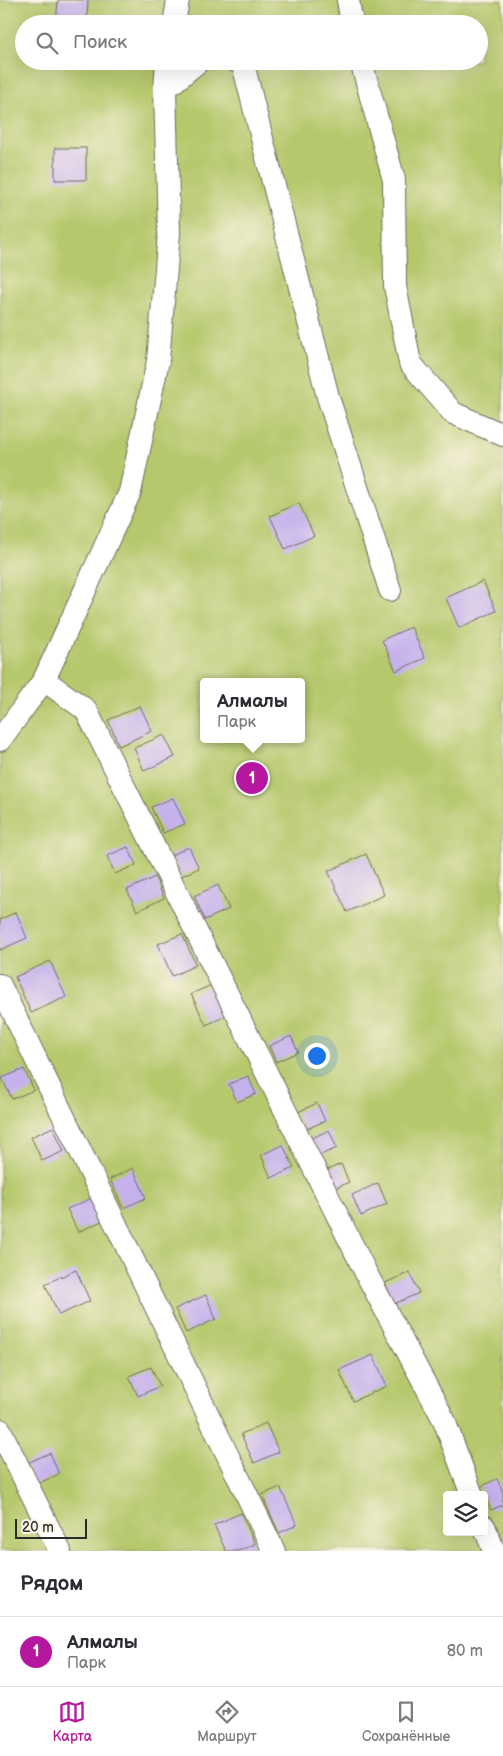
<!DOCTYPE html>
<html lang="ru">
<meta charset="utf-8">
<style>
:root{--surface:#fff;--page:#f2f2f3;--text:#2b2b33;--muted:#7c7c81;--line:#e1e1e2;--accent:#b5179e}
body{margin:0;font-family:"Balsamiq Sans",sans-serif;background:var(--page);color:var(--text)}
.controls{position:absolute;right:15px;bottom:15px;display:grid;overflow:hidden;border-radius:5px;box-shadow:0 5px 20px #0002}
.controls button{width:45px;height:45px;display:grid;place-items:center;padding:0;border:0;border-bottom:1px solid var(--line);background:var(--surface);color:var(--text);font:25px sans-serif}
.scale{position:absolute;left:15px;bottom:12px;width:72px;box-sizing:border-box;padding-left:5px;border:2px solid #2b2b2b;border-top:0;font-size:14px;line-height:18px;white-space:nowrap;color:#2b2b2b;-webkit-text-stroke:4px #fcf5e5;paint-order:stroke}
.you{position:absolute;left:316px;top:1055px;width:18px;height:18px;margin:-12px;border:4px solid #fff;border-radius:50%;background:#1a73e8;box-shadow:0 0 0 8px #1a73e833}
.badge{display:grid;place-items:center;width:32px;height:32px;border-radius:50%;background:var(--accent);color:#fff;font-size:16px;font-weight:700}
.pin{position:absolute;translate:-50% -50%;border:2px solid #fff;box-shadow:0 1px 5px #0006}
.popup{position:absolute;left:200px;top:678px;width:105px;height:65px;box-sizing:border-box;display:grid;place-content:center;border-radius:5px;background:var(--surface);filter:drop-shadow(0 1px 4px #0005);font-size:16px;white-space:nowrap;color:var(--muted)}
.popup b{font-size:19px;color:var(--text)}
.popup::after{content:'';position:absolute;left:50%;top:100%;margin-left:-10px;border:10px solid transparent;border-top-color:var(--surface)}
.list{margin:0;padding:0;list-style:none}
h2{display:flex;justify-content:space-between;align-items:center;height:65px;margin:0;padding:0 20px;font-size:21px}
h2 small{font-size:16px;font-weight:400;color:var(--muted)}
.list li{display:grid;grid-template-columns:32px 1fr auto;gap:15px;align-items:center;box-sizing:border-box;height:70px;padding:0 20px;border-top:1px solid var(--line)}
.list b{display:block;font-size:19px;white-space:nowrap}
.list p{margin:0;font-size:16px;white-space:nowrap;color:var(--muted)}
.list em{font-size:16px;font-style:normal;color:var(--muted)}
.icon{flex:none;width:28px;height:28px;fill:none;stroke:currentColor;stroke-width:2;stroke-linecap:round;stroke-linejoin:round}
.map{position:relative;flex:none;width:503px;height:1551px;overflow:hidden}
.search{position:absolute;background:var(--surface);box-shadow:0 5px 20px #0002;left:15px;right:15px;top:15px;height:55px;display:flex;align-items:center;gap:12px;box-sizing:border-box;padding:0 18px;border-radius:28px;color:var(--muted);font-size:19px}
.sheet{height:135px;background:var(--surface)}
nav{display:flex;justify-content:space-around;align-items:center;box-sizing:border-box;height:70px;border-top:1px solid var(--line);background:var(--surface);font-size:14px;color:var(--muted)}
nav a{display:grid;justify-items:center;gap:2px}
nav .on{color:var(--accent)}
.map>svg:first-child{display:block}
.green{fill:#b5c86c;stroke:#707a4c;fill-rule:evenodd}
.building{fill:#c5b1ec}
.lines{fill:none;stroke-linecap:round;stroke-linejoin:round}
.minor-casing{stroke:#6f6b5f;stroke-width:24}
.minor{stroke:#fff;stroke-width:22}
</style>
<div class="map">
<svg width="503" height="1551" viewBox="0 0 503 1551">
<rect width="100%" height="100%" fill="#fcf5e5"/>
<filter id="ink" filterUnits="userSpaceOnUse"><feTurbulence type="fractalNoise" baseFrequency=".02" numOctaves="2"/><feDisplacementMap in="SourceGraphic" scale="10" xChannelSelector="R" yChannelSelector="G"/><feConvolveMatrix kernelMatrix="1 2 1 2 8 2 1 2 1" color-interpolation-filters="sRGB"/></filter>
<filter id="wash" filterUnits="userSpaceOnUse"><feTurbulence type="fractalNoise" baseFrequency=".0096" numOctaves="4" result="noise"/><feDisplacementMap in="SourceGraphic" scale="20" xChannelSelector="R" yChannelSelector="G"/><feGaussianBlur stdDeviation="1.12" result="paint"/><feColorMatrix in="noise" values="0 0 0 0 0 0 0 0 0 0 0 0 0 0 0 0 0 1.4 0 .05"/><feComposite in="paint" operator="in"/></filter>
<g filter="url(#wash)">
<rect width="100%" height="100%" fill="#ece1c0"/>
<path class="green" d="M0 0H503V1551H0ZM24 24H479V61H24ZM203 682H301V739H203ZM447 1495H484V1532H447Z"/>
<g id="blocks">
<g class="building">
<polygon points="58,0 88,0 87,24 56,24"/>
<rect x="55" y="148" width="31" height="32"/>
<polygon points="299,503 314,536 285,549 270,516"/>
<polygon points="483,581 496,611 459,628 446,598"/>
<polygon points="411,627 425,658 396,671 382,640"/>
<polygon points="140,706 152,731 119,746 108,720"/>
<polygon points="164,735 175,757 144,771 134,748"/>
<polygon points="173,798 185,824 163,833 151,807"/>
<polygon points="128,847 136,865 115,874 107,856"/>
<polygon points="189,847 199,868 181,876 171,855"/>
<polygon points="366,854 384,895 347,912 328,871"/>
<polygon points="155,877 164,898 137,911 127,890"/>
<polygon points="218,885 229,909 205,920 194,896"/>
<polygon points="16,912 27,938 0,950 0,920"/>
<polygon points="182,934 196,965 172,976 158,944"/>
<polygon points="50,961 66,997 31,1013 15,977"/>
<polygon points="214,984 228,1015 206,1025 191,994"/>
<polygon points="291,1036 298,1052 276,1062 269,1046"/>
<polygon points="24,1069 34,1090 12,1099 2,1078"/>
<polygon points="248,1076 256,1094 237,1102 229,1084"/>
<polygon points="317,1103 325,1121 304,1130 296,1113"/>
<polygon points="53,1127 64,1151 42,1161 31,1137"/>
<polygon points="329,1130 337,1148 316,1157 308,1140"/>
<polygon points="283,1145 294,1168 271,1178 261,1155"/>
<polygon points="341,1164 349,1182 333,1189 325,1171"/>
<polygon points="133,1168 146,1198 123,1208 110,1179"/>
<polygon points="378,1183 387,1204 361,1216 352,1195"/>
<polygon points="94,1197 104,1220 78,1232 67,1209"/>
<polygon points="76,1270 90,1301 59,1315 45,1284"/>
<polygon points="410,1272 419,1293 394,1304 385,1283"/>
<polygon points="206,1295 216,1319 186,1333 175,1309"/>
<polygon points="373,1355 387,1386 353,1401 339,1370"/>
<polygon points="151,1367 160,1386 138,1396 129,1376"/>
<polygon points="266,1423 279,1452 254,1463 241,1434"/>
<polygon points="50,1453 59,1474 35,1485 25,1464"/>
<polygon points="497,1479 503,1492 503,1505 491,1510 480,1487"/>
<polygon points="280,1487 297,1525 279,1533 262,1495"/>
<polygon points="241,1513 255,1544 238,1551 226,1551 214,1525"/>
</g>
</g>
</g>
<g filter="url(#ink)">
<use href="#blocks" fill-opacity="0" stroke="#6f6b5f" stroke-width="1"/>
<g class="lines">
<g class="minor-casing">
<g id="minor">
<polyline points="348,0 352,24"/>
<polyline points="174,24 178,0"/>
<polyline points="236,61 243,64 328,397 390,590"/>
<polyline points="361,61 394,180 395,286 410,363 453,413 503,435"/>
<polyline points="165,89 199,61"/>
<polyline points="44,680 86,710 367,1275 444,1420 472,1495"/>
<polyline points="0,740 44,680 130,492 158,361 169,233 165,89 167,61"/>
<polyline points="0,985 274,1551"/>
<polyline points="0,1430 60,1551"/>
<polyline points="484,1526 494,1551"/>
</g>
</g>
<use href="#minor" class="minor"/>
</g>
</g>
</svg>
<div class="controls">
<button><svg class="icon" aria-label="layers" viewBox="0 0 24 24"><path d="M12 4l9 5-9 5-9-5zM3 14l9 5 9-5"/></svg></button>
</div>
<div class="scale">20 m</div>
<div class="you"></div>
<div class="pin badge" style="left:252px;top:778px">1</div>
<div class="popup"><b>Алмалы</b>Парк</div>
<div class="search"><svg class="icon" aria-label="search" viewBox="0 0 24 24"><circle cx="10" cy="10" r="6"/><path d="M15 15l6 6"/></svg>Поиск</div>
</div>
<section class="sheet">
<h2>Рядом<small></small></h2>
<ul class="list">
<li><span class="badge">1</span><div><b>Алмалы</b><p>Парк</p></div><em>80 m</em></li>
</ul>
</section>
<nav>
<a class="on"><svg class="icon" aria-label="map" viewBox="0 0 24 24"><path d="M3 6l6-2 6 2 6-2v14l-6 2-6-2-6 2zM9 4v14M15 6v14"/></svg>Карта</a>
<a><svg class="icon" aria-label="directions" viewBox="0 0 24 24"><path d="M12 3l9 9-9 9-9-9zM9 14v-3h6M13 9l2 2-2 2"/></svg>Маршрут</a>
<a><svg class="icon" aria-label="saved" viewBox="0 0 24 24"><path d="M7 4h10v16l-5-4-5 4z"/></svg>Сохранённые</a>
</nav>
